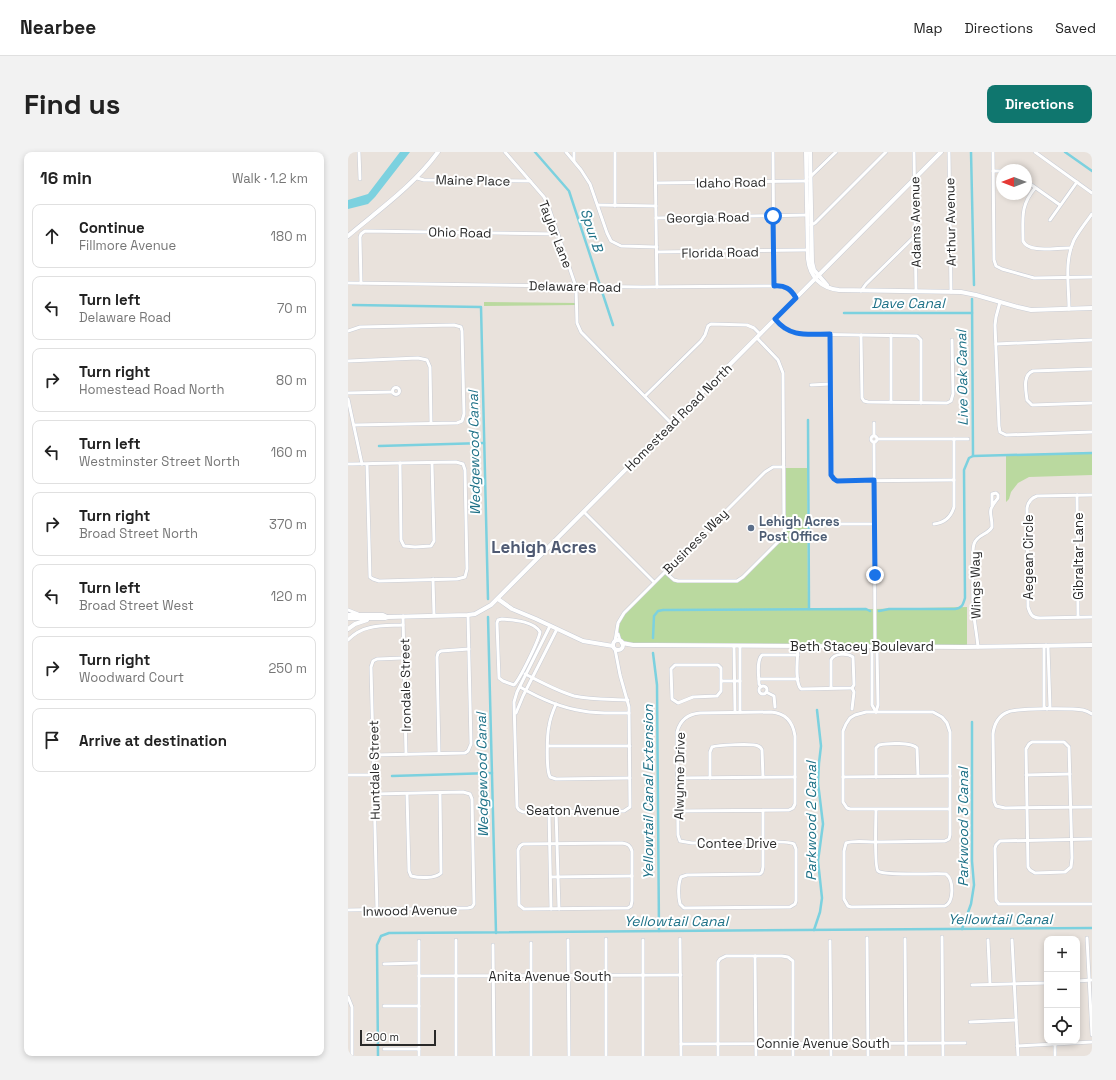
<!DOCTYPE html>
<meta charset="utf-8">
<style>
:root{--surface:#fff;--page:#f2f2f2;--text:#222;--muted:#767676;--line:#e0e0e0;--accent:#0f766e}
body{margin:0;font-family:"Space Grotesk",sans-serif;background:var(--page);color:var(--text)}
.controls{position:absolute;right:12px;bottom:12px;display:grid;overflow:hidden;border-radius:8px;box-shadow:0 2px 6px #0003}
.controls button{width:36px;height:36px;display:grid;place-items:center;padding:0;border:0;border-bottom:1px solid var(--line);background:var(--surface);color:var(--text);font:20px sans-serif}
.compass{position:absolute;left:648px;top:12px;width:36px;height:36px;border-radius:50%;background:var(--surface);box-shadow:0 2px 6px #0003;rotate:270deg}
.scale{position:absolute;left:12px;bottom:10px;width:76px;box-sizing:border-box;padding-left:4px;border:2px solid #292929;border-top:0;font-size:11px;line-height:14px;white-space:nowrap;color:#292929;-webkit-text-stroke:3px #fff;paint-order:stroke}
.stop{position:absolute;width:12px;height:12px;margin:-9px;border:3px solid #1a73e8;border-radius:50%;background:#fff}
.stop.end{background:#1a73e8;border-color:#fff;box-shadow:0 1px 4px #0008}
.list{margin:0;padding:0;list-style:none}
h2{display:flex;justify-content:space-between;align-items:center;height:52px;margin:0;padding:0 16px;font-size:17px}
h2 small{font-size:13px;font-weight:400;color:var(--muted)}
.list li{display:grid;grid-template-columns:26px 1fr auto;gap:12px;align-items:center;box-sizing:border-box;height:64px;margin:0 8px 8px;padding:0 8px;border:1px solid var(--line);border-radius:8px}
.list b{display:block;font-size:15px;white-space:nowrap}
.list p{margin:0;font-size:13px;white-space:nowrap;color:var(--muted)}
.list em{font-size:13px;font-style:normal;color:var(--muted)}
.icon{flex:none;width:22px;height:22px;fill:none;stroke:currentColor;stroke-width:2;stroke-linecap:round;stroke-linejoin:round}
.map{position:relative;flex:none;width:744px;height:904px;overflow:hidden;border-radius:8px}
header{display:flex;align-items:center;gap:24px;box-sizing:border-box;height:56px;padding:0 20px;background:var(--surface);border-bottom:1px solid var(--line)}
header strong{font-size:19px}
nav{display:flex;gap:22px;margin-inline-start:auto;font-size:14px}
.intro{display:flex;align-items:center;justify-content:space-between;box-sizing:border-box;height:96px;padding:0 24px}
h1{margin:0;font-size:28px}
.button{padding:10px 18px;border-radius:8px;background:var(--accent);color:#fff;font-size:14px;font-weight:700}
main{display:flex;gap:24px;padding:0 24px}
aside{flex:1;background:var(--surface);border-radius:8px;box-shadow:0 2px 6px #0003}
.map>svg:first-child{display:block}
.green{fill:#bad99f}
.water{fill:#7cd1df}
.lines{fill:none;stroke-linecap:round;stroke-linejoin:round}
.canal{stroke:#7cd1df;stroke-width:2.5}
.street-casing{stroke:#c8ccd5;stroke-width:4}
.secondary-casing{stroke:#c8ccd5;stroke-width:5}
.street{stroke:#fff;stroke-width:3}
.secondary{stroke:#fff;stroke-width:4}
.route{stroke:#1a73e8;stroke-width:5}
.service-dot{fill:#5c6f8a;stroke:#fff;stroke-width:1.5}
.labels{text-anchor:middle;stroke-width:4;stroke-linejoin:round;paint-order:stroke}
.street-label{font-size:13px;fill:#292929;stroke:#fff}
.service-label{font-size:13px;font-weight:bold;fill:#4e5e75;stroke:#fff;text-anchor:start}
.water-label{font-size:14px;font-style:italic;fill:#1e7187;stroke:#fff}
.district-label{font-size:17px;font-weight:bold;fill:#4f5a73;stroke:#fff}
</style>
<header>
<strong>Nearbee</strong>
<nav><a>Map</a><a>Directions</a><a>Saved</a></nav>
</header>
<div class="intro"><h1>Find us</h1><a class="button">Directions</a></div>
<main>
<aside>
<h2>16 min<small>Walk · 1.2 km</small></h2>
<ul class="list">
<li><svg class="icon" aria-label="ahead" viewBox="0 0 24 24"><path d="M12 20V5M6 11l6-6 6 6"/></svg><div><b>Continue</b><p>Fillmore Avenue</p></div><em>180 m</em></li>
<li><svg class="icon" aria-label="left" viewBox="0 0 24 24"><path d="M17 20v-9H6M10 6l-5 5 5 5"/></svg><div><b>Turn left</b><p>Delaware Road</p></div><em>70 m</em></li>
<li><svg class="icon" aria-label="right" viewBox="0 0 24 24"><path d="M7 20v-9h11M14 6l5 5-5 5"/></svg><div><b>Turn right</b><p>Homestead Road North</p></div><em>80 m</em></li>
<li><svg class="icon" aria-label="left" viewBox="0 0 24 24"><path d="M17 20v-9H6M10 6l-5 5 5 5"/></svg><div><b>Turn left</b><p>Westminster Street North</p></div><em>160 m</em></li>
<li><svg class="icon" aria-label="right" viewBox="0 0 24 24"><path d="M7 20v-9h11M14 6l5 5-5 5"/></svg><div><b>Turn right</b><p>Broad Street North</p></div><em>370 m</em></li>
<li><svg class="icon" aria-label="left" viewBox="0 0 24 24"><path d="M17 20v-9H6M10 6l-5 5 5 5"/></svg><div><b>Turn left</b><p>Broad Street West</p></div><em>120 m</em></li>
<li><svg class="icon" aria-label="right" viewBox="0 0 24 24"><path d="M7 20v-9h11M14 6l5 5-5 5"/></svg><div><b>Turn right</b><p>Woodward Court</p></div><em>250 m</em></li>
<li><svg class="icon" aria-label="arrive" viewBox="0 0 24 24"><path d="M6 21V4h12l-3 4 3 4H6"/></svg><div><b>Arrive at destination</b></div></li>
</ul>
</aside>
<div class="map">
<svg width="744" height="904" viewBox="0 0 744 904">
<rect width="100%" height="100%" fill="#e9e2dc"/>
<g class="green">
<polygon points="136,150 229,151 228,153 136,154"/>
<polygon points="744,300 744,323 681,325 670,331 663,340 661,347 658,350 658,303"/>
<polygon points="438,316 459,316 460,457 526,457 619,455 619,493 287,492 275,490 271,487 271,474 274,465 317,421 333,430 389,430 396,426 433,389 437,382 438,375"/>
</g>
<polygon class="water" points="52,0 62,0 27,45 20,52 0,57 0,48 20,42"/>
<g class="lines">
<g class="canal">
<polyline points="187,0 221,39 265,173"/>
<polyline points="623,0 626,133"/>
<polyline points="717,0 744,19"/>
<polyline points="624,147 625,304"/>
<polyline points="5,153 133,155 140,447"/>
<polyline points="496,161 624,161"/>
<polyline points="460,268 461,457"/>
<polyline points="31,294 136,291"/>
<path d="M531 459 541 457H607C614 456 615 453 617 446L616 318 621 306 625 304 744 301"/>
<polyline points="140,465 148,781"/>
<polyline points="305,486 306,464 310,459 315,458 518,457 522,459"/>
<polyline points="305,501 309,533 311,779"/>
<polyline points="44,624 144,621"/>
<polyline points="614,777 623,752 626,733 624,709 624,570"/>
<polyline points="466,778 472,760 474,746 470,709 475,672 470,631 471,611 473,594 469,558"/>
<polyline points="30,904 29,793 33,784 41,781 744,776"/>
</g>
<g class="street-casing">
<g id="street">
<polyline points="11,0 12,27"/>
<polyline points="157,0 196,45 200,53 228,135 229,171 233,180 324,272"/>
<polyline points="218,0 233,18 242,32 259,81 263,89 273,94 309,95"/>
<polyline points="267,0 267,54"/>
<polyline points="307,0 309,135"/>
<polyline points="425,0 426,134"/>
<polyline points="566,0 568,139"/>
<polyline points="601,0 603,140"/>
<polyline points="645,0 646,108 648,114 654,117 686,126 744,125"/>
<polyline points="687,0 744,41"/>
<polyline points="226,9 226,0"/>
<polyline points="645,19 654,19"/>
<polyline points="462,25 488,0"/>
<polyline points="69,26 76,28 182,29"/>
<polyline points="678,29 712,53"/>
<polyline points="308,31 459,29"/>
<path d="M687 36C672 54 675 66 675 89 681 102 710 95 723 96"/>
<polyline points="250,53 308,54"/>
<polyline points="308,66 459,63"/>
<polyline points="702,68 729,30"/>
<polyline points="463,73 467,71 538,0"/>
<polyline points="309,100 459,98"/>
<polyline points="0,131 294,135 431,134 441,137 448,146"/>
<polyline points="13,131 12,85 13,82 17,79 210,82"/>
<polyline points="513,139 518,132 568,83"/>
<polyline points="652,150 648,165 647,173 651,274 652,280 658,283 744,280"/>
<path d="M721 157C721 134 716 109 726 88 731 79 738 70 744 62"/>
<polyline points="427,167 437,177 450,182 569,184 573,188 573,251"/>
<polyline points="0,179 12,175 106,173 113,175 114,179 116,262 114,269 109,271 6,273"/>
<polyline points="482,182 484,325 489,329 606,328"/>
<polyline points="513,183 514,246 516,249 520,250 599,251 603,249 605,242 604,188"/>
<polyline points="543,183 543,250"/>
<polyline points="648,192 744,188"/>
<polyline points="0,209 70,206 79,208 82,215 83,271"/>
<path d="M744 217 685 219C674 223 678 239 679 248L684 253 744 251"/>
<polyline points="463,233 482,232"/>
<circle cx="48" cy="239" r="3.5"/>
<polyline points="0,241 44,240"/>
<polyline points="297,244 353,189 357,183 360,174 363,172 399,173 406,176 412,182"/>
<polyline points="0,247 14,312"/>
<polyline points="526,283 526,271"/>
<circle cx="526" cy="287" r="3"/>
<polyline points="529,287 620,287"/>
<polyline points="526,290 527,494 529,498 530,553 528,560"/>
<polyline points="52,311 53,388 56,394 67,395 83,394 86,389 84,311"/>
<path d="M0 312C17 312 34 311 52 311L108 310 115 312 117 318 119 417 117 425 109 427 31 429 25 427 22 425 19 312"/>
<polyline points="729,343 730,465"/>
<path d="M744 343 689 344C683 346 680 350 679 356L680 455C682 462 684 466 692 466L744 465"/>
<polyline points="236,360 306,430"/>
<polyline points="470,372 527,372"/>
<path d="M586 372C596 371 603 365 606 355V287"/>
<polyline points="317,420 326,428 330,429 389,429 395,425 432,388 436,382 435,221 430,208 409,186"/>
<polyline points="85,427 86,463"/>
<polyline points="0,458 10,462"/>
<polyline points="55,464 58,602"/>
<path d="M154 467C165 468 186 469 192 480 191 488 172 527 166 533L155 529 151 526 149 471 150 468Z"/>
<polyline points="202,474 169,540 166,550 169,655 171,658 175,660 276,659 282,655 281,555 272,523 267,497"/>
<polyline points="270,482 272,489"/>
<path d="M0 488C15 472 34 474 55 473"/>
<polyline points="267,489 270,471 276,461 417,320 425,315 436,315"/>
<polygon points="698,493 700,495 702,555 699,557 696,555 696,496"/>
<polyline points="386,494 387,560"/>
<polyline points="392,494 392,560"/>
<path d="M450 494C450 504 446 530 453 537L504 536 506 533 505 505C499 501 486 501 483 508V536"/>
<polyline points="527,494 524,500 524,553 528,560"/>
<path d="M630 495C629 484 627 474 626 464 624 448 625 432 625 417 625 409 624 399 626 392 629 382 640 383 644 375 644 359 638 361 650 346V343L648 341 644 342V355"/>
<path d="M177 522C193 530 209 539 226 544 244 548 262 547 280 548"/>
<polyline points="411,527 450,527"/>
<polyline points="373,529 373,516 370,513 327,513 323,517 324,547 330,551 345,545 369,544 373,539 373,529 392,529"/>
<circle cx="415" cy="538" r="4"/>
<path d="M172 535C191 546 213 556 235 559 250 562 266 561 281 561"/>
<path d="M413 535 411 532C411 524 408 509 414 503H450"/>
<polyline points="418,540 426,544 427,555"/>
<path d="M208 552C205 559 202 566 201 574 199 582 198 618 202 625L208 627 282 626"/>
<polyline points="504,557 506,540 504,536"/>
<polyline points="168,561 175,544 209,477"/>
<path d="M744 562C741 560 739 559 735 558 725 556 669 556 660 560 651 563 646 572 645 582L646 649 648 654 657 656 744 655"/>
<polygon points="684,590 716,590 721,595 724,706 723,715 717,720 687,721 682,718 680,715 678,597 681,592"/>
<polyline points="200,594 282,594"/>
<polyline points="91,601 89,505 90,501 93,499 121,497"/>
<polyline points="26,603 117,601 120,599 123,592 120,463"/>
<polyline points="0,623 26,623"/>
<polyline points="678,623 722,622"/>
<polyline points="495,625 602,624"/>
<path d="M528 625V596L531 593C539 591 564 590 569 596L570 624"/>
<polyline points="329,626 447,625"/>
<path d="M362 626V600L364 595C369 593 406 591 410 594 413 595 413 596 414 598L415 625"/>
<path d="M59 642 61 719 63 724C71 726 87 727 93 721L92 641"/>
<path d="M528 657C528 666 526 715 530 719 535 724 588 721 598 722 606 728 606 750 597 754L503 755 500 754 496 747V699L498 691C506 688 518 690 527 690 550 690 573 689 597 689L601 687 602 683V580L599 571 594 565 585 560H518L507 563 502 566 498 572 495 579V650L499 656 502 657H602"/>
<polyline points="208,659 211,757"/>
<path d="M330 659 441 658 445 656 447 652V584C445 570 437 561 423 560L352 561C340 562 332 568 329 580L330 683 332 689 344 691C359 691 439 687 446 692L448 697V749L447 752 442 755 336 756 332 752C330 744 330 732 333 725L339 723 412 722 414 720 415 715V658"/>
<polyline points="201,660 203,757"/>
<polyline points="744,687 652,689 648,693 647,696 648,748 651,752 744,752"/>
<path d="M274 691C280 692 282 693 284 699V749L283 754 280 756 176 757 171 753 170 698 172 694 175 692Z"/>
<polyline points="203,725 284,724"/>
<polyline points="0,758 120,756 124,755 126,752 124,647 122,642 115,640 27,642"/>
<polyline points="29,758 23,515 25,509 29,507 56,506"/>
<polyline points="594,785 595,904"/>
<polyline points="519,786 520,904"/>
<polyline points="739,786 744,883"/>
<polyline points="258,787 258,904"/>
<polyline points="332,787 333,904"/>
<polyline points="557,787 558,904"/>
<polyline points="108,788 108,904"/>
<polyline points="220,788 221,904"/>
<polyline points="295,788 295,904"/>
<polyline points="640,788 642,832"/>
<polyline points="664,788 670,904"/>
<polyline points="71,789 71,904"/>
<polyline points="482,789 483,904"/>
<polyline points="183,791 183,904"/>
<polyline points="145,793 146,904"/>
<polyline points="407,804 408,904"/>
<polyline points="36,812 70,811"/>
<polyline points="71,824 333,823"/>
<polyline points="729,829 744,828"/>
<polyline points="624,833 699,831"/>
<polyline points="0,845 4,855 4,904"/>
<polyline points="36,854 71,854"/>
<polyline points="622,870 668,868"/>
<polyline points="707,889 707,904"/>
<polyline points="333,892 617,891"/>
<polyline points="669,894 744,890"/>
<polyline points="36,897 71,897"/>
<polyline points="370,904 370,810 372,807 378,804 434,804 440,805 445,809 445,904"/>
</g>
</g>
<g class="secondary-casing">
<g id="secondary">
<path d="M458 0 460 107C462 125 473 136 491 138L613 140 628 143 670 155 683 158 744 156"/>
<polyline points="462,0 464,110 466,118 479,133"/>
<path d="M0 84C32 57 65 34 90 0"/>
<polyline points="150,447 164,457 188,467 235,489 265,494"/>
<polyline points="0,463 35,463 39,465"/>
<polyline points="0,466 37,466 40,465 120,463 127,462 143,453 593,0"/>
<polyline points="0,477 7,472 19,468"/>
<circle cx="270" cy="493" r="5"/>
<polyline points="274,491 285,493 305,493 615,495 744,493"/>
</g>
</g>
<use href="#street" class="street"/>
<use href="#secondary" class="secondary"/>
</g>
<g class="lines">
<path class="route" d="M425 64 426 134C437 133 443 137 448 146L427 167C442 186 460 182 482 182L483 323 486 327 489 329 526 328 527 423"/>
</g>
<circle class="service-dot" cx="403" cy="376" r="4"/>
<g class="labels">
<g class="street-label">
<text transform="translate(125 28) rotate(1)" y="5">Maine Place</text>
<text transform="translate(383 30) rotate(-1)" y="5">Idaho Road</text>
<text transform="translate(360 65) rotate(-1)" y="5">Georgia Road</text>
<text transform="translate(567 70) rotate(-91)" y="5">Adams Avenue</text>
<text transform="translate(602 70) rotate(-91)" y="5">Arthur Avenue</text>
<text transform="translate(112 80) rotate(1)" y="5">Ohio Road</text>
<text transform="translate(208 82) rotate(69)" y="5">Taylor Lane</text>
<text transform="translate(372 100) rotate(-1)" y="5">Florida Road</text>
<text transform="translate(227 134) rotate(1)" y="5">Delaware Road</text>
<text transform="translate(330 265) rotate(-45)" y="5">Homestead Road North</text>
<text transform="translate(347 389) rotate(-45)" y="5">Business Way</text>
<text transform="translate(730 404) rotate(-90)" y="5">Gibraltar Lane</text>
<text transform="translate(680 405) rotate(-90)" y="5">Aegean Circle</text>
<text transform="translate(627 433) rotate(-91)" y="5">Wings Way</text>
<text x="514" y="499">Beth Stacey Boulevard</text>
<text transform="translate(57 533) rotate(-91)" y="5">Irondale Street</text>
<text transform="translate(26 618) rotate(-91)" y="5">Huntdale Street</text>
<text transform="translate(331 624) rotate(-89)" y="5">Alwynne Drive</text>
<text x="225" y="663">Seaton Avenue</text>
<text x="389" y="696">Contee Drive</text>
<text transform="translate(62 758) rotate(-1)" y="5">Inwood Avenue</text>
<text x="202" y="829">Anita Avenue South</text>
<text x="475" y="896">Connie Avenue South</text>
</g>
<g class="service-label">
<text x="411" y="374">Lehigh Acres<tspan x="411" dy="15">Post Office</tspan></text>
</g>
<g class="water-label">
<text transform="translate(244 78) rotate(72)" y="5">Spur B</text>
<text x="560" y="156">Dave Canal</text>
<text transform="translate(614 226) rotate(-91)" y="5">Live Oak Canal</text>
<text transform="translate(126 301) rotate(-91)" y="5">Wedgewood Canal</text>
<text transform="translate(134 623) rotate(-91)" y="5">Wedgewood Canal</text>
<text transform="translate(300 640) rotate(-90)" y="5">Yellowtail Canal Extension</text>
<text transform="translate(463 669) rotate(-90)" y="5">Parkwood 2 Canal</text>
<text transform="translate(615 675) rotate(-90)" y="5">Parkwood 3 Canal</text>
<text x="652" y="772">Yellowtail Canal</text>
<text x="328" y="774">Yellowtail Canal</text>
</g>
<g class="district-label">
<text x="196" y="401">Lehigh Acres</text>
</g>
</g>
</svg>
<div class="controls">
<button>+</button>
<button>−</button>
<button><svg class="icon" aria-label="locate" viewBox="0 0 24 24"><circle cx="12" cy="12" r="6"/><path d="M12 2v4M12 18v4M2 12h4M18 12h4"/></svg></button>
</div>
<svg class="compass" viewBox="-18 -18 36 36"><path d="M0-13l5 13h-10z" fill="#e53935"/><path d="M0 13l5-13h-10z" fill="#767676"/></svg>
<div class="scale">200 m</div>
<div class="stop" style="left:425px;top:64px"></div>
<div class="stop end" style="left:527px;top:423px"></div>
</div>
</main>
